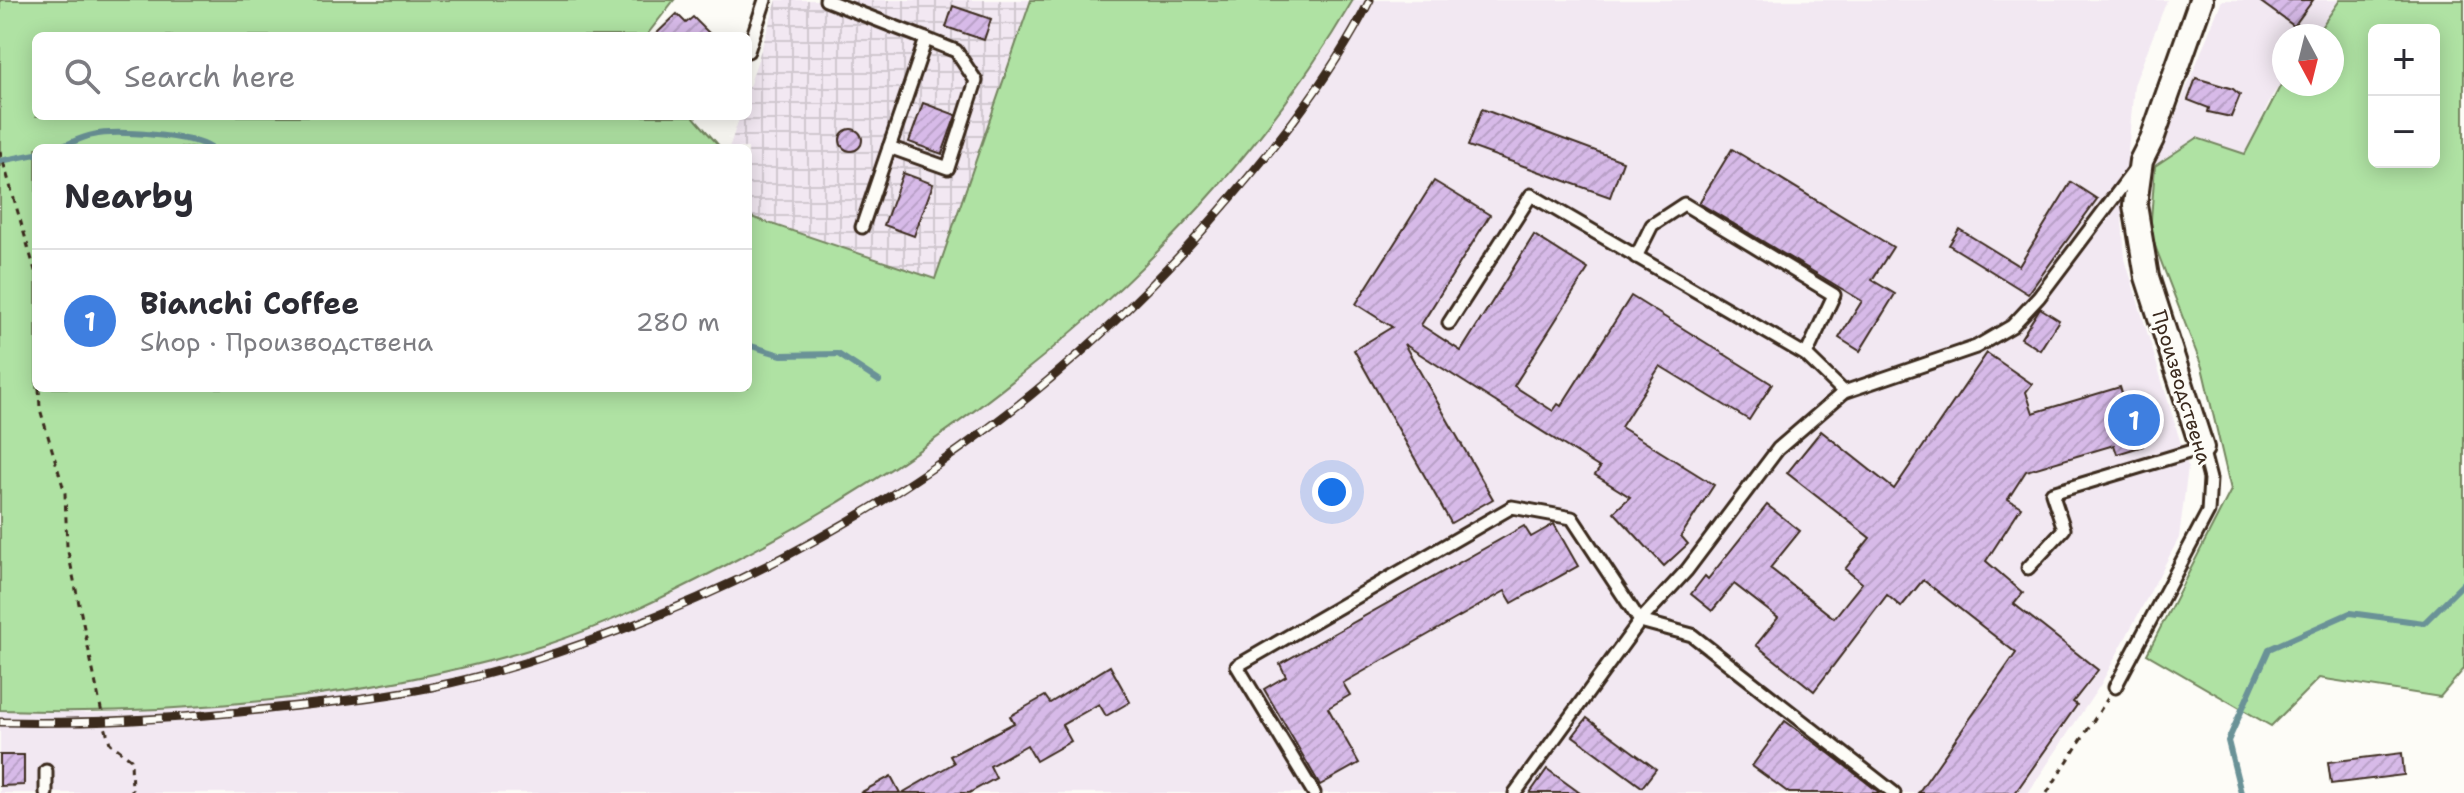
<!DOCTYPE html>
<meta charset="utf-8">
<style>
:root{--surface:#fff;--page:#f2f2f3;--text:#2b2b33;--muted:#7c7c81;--line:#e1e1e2;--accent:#0f766e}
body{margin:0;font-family:"Shantell Sans",sans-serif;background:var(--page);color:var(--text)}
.controls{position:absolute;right:24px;top:24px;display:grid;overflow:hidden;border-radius:12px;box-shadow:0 4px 20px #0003}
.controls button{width:72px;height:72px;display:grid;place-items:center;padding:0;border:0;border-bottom:2px solid var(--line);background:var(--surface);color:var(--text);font:40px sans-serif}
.compass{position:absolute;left:2272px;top:24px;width:72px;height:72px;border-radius:50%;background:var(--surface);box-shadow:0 4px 20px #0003;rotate:173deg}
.you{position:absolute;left:1332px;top:492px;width:28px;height:28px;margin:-20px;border:6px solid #fff;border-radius:50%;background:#1a73e8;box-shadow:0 0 0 12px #1a73e833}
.badge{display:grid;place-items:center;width:52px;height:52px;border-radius:50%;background:var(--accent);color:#fff;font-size:26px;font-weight:700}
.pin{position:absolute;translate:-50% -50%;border:4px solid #fff;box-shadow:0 2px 8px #0006}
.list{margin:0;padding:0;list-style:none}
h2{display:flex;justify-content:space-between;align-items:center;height:104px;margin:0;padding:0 32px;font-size:34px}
h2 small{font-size:26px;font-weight:400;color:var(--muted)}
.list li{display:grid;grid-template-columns:52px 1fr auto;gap:24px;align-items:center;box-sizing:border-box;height:144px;padding:0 32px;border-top:2px solid var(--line)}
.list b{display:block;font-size:30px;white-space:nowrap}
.list p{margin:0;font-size:26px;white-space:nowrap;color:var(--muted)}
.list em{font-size:26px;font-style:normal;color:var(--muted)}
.icon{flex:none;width:44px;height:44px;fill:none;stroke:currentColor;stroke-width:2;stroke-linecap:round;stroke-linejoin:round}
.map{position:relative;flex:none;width:2464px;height:793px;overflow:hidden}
.search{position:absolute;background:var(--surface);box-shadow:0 4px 20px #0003;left:32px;top:32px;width:720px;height:88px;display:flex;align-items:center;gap:20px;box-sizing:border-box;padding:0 28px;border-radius:12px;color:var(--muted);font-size:30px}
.panel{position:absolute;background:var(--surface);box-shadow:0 4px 20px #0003;left:32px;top:144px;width:720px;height:248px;border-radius:12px}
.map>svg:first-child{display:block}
.built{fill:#f2e8f2}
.industrial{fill:url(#industrial-grid)}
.green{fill:#afe2a3;stroke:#758660;stroke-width:2;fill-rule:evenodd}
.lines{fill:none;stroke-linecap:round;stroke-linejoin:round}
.stream{stroke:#6a9297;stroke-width:6}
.building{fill:url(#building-hatch);stroke:#3b2a1e;stroke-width:2}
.service-casing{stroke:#3b2a1e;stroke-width:17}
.minor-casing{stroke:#3b2a1e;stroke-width:28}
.path{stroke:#3b2a1e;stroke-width:3;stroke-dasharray:6 6;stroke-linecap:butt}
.service{stroke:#fdfcf7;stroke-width:11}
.minor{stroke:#fdfcf7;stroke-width:22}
.rail-casing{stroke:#3b2a1e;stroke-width:9}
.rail{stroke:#fdfcf7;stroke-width:6;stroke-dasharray:18;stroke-linecap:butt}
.labels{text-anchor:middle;stroke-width:6;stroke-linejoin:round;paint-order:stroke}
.street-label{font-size:20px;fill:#3b2a1e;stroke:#fdfcf7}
</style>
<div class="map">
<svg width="2464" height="793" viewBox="0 0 2464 793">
<defs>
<pattern id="industrial-grid" width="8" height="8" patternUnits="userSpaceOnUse" patternTransform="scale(2)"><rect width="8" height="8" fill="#f2e8f2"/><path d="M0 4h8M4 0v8" fill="none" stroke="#d0c7cf"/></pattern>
<pattern id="building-hatch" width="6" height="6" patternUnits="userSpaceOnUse" patternTransform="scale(2)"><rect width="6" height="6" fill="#d7bae8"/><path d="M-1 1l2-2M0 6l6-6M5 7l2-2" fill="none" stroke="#b9a0c7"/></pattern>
</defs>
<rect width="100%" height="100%" fill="#fdfcf7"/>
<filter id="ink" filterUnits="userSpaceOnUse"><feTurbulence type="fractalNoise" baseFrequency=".0125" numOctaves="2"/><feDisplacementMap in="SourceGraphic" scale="16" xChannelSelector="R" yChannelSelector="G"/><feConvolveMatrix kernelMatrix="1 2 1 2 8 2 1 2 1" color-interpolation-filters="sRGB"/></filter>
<g filter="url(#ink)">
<g class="built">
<polygon points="1353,0 2167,0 2134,85 2122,219 2125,259 2188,467 2179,538 2101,684 2028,793 0,793 0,710 102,713 225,704 434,674 544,645 673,593 799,527 942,436 1099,309 1194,211 1269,123 1322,52"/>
<polygon points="2222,0 2340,0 2315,36 2284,36 2284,79 2272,96 2245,154 2197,138 2155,166"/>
</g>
<polygon class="industrial" points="777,0 1031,0 935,279 748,216 748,148 729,148 740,116 748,116 748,90"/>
<g class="green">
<path d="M0 0H674L646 36H36V116H693L721 148H36V388H748V216L935 279 1031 0H1353C1213 239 977 435 734 561 673 593 608 625 542 646 374 698 175 716 0 710Z"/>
<path d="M2340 0H2464V669L2440 697 2319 678 2271 726 2147 654 2231 490 2202 367 2150 233 2155 166 2197 138 2245 154 2284 79V84H2332V36H2315ZM2374 30H2434V162H2374Z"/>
</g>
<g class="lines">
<g class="stream">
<path d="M57 148C69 145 80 137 93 135 115 130 193 135 211 148"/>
<polyline points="0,161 36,154"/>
<polyline points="748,345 781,355 838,354 879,381"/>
<polyline points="2241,793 2228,741 2269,649 2350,613 2424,623 2464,583"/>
</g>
</g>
<g class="building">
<polygon points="2258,0 2313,0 2294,26"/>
<polygon points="953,6 991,19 984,40 946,27"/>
<polygon points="677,14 686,23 693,17 712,36 654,36"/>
<polygon points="2196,78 2233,89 2240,95 2231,117 2208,112 2209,108 2188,100"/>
<polygon points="923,103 956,115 942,154 909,142"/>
<polygon points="1482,109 1623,161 1610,197 1468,146"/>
<circle cx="851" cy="140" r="11"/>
<polygon points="1732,149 1893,247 1872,280 1895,294 1860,351 1839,338 1862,301 1699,203"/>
<polygon points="903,173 933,184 914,236 884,225"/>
<polygon points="1434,181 1490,215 1421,325 1461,351 1534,235 1588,269 1514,386 1553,411 1558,404 1561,406 1631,296 1772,384 1749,420 1660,366 1621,427 1714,485 1681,536 1688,544 1664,566 1614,512 1630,497 1595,475 1600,468 1404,344 1493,499 1451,523 1354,350 1392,327 1356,304"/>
<polygon points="2071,182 2097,199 2028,294 1949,245 1959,229 2019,266"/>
<polygon points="2040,308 2059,320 2040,350 2021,338"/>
<polygon points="1987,353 2032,384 2026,392 2033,413 2120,387 2125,403 2129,401 2143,446 2117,454 2114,445 2026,471 2008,499 2021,507 1986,561 2023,593 2014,604 2098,670 2073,702 2077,705 2015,793 1918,793 2016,653 1923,580 1901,607 1887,595 1814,691 1756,645 1778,618 1734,584 1712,611 1691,594 1705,576 1708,579 1767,505 1800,531 1770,568 1834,618 1862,583 1845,569 1870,538 1787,473 1821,431 1894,489"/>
<polygon points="1554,524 1578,566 1512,603 1505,591 1343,683 1350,695 1328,708 1359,763 1320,785 1264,689 1286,676 1280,664 1524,526 1531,537"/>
<polygon points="1110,666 1130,702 1106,716 1099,704 1062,725 1071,741 1036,761 1027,745 990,766 996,778 969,793 902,793 954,763 950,756 1014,723 1010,716 1045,696 1050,703"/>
<polygon points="1587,718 1656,769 1642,787 1573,736"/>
<polygon points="1785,721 1830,754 1880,793 1789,793 1752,766"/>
<polygon points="2402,753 2404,775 2331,784 2328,762"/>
<polygon points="0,755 24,755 24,785 0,786"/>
<polygon points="1547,769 1580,793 1530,793"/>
<polygon points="891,776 900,793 860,793"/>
</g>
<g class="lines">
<g class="service-casing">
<g id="service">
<polyline points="826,0 926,39 862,227"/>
<polyline points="748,51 765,0"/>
<polyline points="889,147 948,168 976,81 956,51 926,39"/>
<polyline points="1636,257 1652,225 1684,204 1834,295 1806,355"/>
<polyline points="1449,323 1531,195 1806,355 1844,392"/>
<polyline points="2028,568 2064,529 2052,493 2202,448 2210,479 2208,512 2115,687"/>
<polyline points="46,771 46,793"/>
<polyline points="1314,793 1237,666 1512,507 1572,518 1640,621 1692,635 1894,793"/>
<polyline points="1515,793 1640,621 1687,570 1778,449 1844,392 1976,347 2012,326 2039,297 2136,168"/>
</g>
</g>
<g class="minor-casing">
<polyline id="minor" points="2201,0 2152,139 2141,161 2135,205 2147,277 2202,448"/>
</g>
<g class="path">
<polyline points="0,151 36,274"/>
<polyline points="39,388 40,409 65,493 67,547 104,723 110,743 131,759 132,793"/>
<polyline points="2047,793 2108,698"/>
</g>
<use href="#service" class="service"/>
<use href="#minor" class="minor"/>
<g class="rail-casing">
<path id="rail" d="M0 722C77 724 152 720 229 713 297 706 365 700 432 687 496 674 559 653 620 630 844 546 1043 410 1202 231 1264 161 1328 84 1370 0"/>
</g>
<use href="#rail" class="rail"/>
</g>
</g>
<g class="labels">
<g class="street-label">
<text transform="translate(2182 387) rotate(73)" y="7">Производствена</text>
</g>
</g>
</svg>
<div class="controls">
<button>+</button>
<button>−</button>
</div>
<svg class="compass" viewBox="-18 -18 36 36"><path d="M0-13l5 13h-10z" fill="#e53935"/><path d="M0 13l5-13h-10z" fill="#7c7c81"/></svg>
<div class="you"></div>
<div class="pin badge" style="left:2134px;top:420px;background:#3f7fe0">1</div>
<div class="search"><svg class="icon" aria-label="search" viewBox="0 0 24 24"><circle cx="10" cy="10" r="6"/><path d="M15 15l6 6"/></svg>Search here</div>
<section class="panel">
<h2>Nearby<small></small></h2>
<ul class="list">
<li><span class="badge" style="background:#3f7fe0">1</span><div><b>Bianchi Coffee</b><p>Shop · Производствена</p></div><em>280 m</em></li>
</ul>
</section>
</div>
